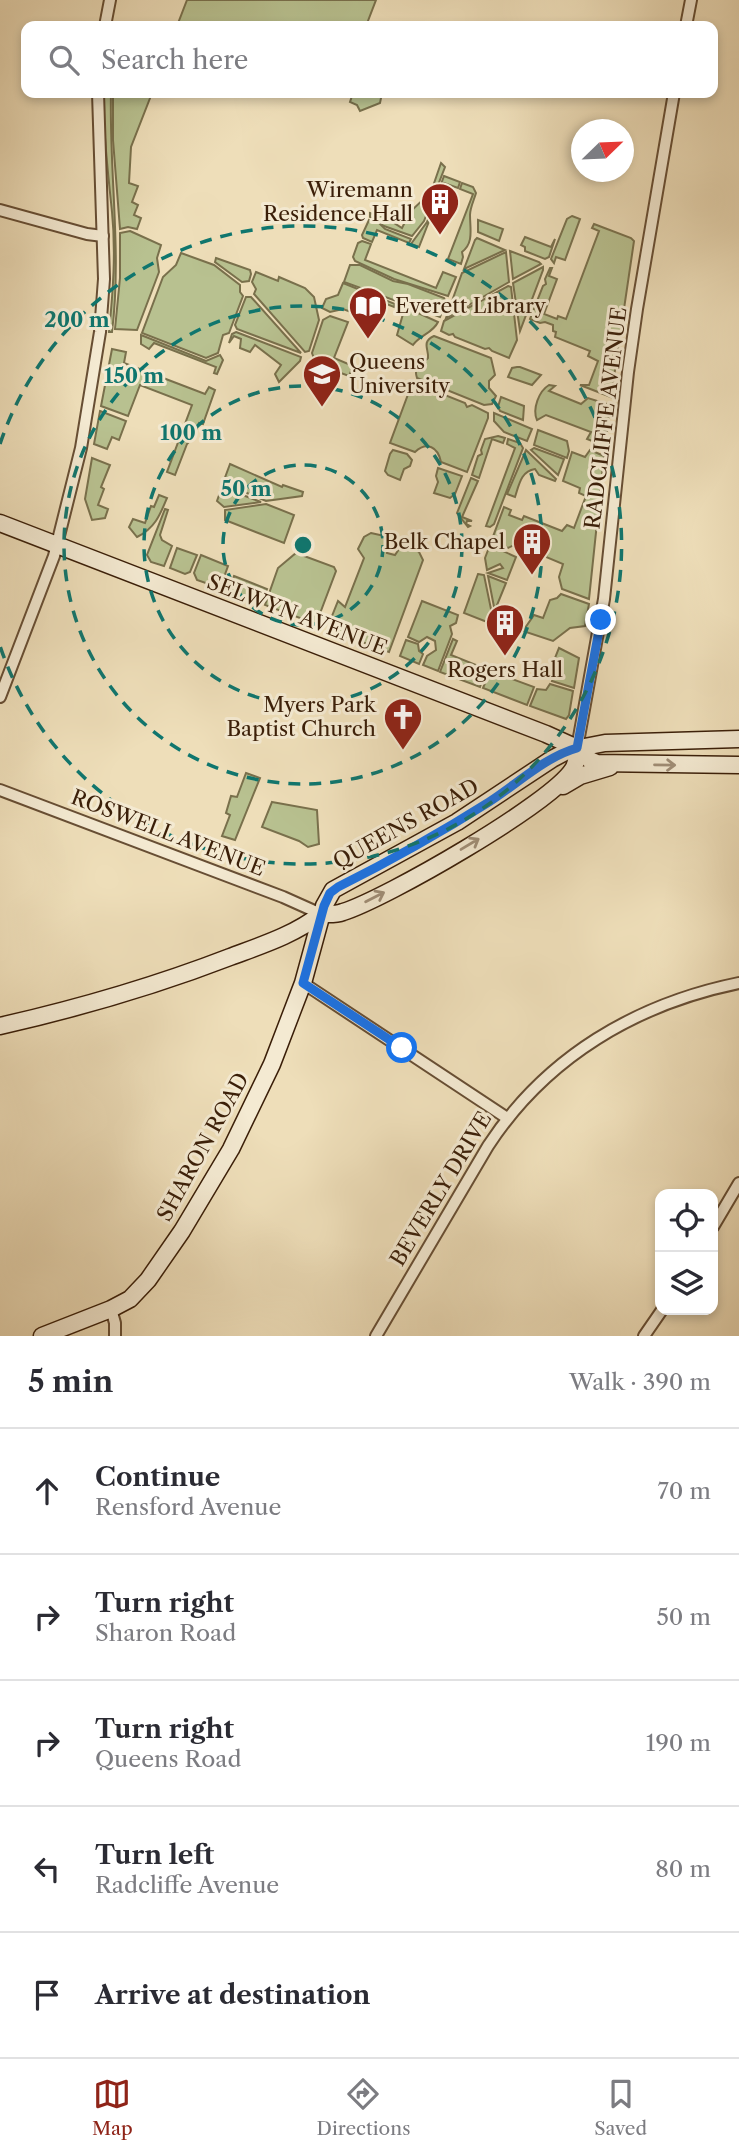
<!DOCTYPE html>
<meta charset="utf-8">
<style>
:root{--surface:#fff;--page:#f7f7f7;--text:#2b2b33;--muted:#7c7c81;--line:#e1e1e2;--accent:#8f2418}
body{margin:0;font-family:"Libre Caslon Text",serif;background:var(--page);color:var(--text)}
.controls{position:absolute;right:21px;bottom:21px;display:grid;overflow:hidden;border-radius:14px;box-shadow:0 4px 10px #0003}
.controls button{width:63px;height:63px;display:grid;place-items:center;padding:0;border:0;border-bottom:2px solid var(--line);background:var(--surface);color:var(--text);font:35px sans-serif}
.compass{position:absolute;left:571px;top:119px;width:63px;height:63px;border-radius:50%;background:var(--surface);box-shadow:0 4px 10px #0003;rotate:67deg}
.stop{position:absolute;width:21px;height:21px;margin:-16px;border:5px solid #1a73e8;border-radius:50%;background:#fff}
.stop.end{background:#1a73e8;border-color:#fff;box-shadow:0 2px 7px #0008}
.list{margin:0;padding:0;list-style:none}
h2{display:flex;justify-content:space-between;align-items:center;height:91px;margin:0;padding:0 28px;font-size:30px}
h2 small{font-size:23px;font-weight:400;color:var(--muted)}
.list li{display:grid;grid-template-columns:46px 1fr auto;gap:21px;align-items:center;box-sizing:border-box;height:126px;padding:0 28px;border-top:2px solid var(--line)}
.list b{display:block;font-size:26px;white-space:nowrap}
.list p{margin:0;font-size:23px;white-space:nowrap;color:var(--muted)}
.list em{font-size:23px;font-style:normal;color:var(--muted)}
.icon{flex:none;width:38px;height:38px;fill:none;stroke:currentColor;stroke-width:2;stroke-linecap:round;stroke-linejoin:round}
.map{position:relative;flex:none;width:739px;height:1336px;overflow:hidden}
.search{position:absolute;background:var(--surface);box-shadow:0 4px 10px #0003;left:21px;right:21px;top:21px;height:77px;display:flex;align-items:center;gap:18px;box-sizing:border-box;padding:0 24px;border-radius:14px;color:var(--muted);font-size:26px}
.sheet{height:721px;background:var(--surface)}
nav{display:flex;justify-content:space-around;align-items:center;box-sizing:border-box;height:98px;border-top:2px solid var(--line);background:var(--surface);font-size:19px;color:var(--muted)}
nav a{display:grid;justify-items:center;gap:4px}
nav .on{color:var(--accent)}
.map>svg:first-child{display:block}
.green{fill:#b8c190;stroke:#79704c;stroke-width:2}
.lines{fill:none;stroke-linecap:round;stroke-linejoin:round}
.street-casing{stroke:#674e34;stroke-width:14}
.secondary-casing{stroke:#3a1e08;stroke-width:19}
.street{stroke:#f4ead2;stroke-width:10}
.secondary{stroke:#f4ead2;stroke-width:16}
.oneway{stroke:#a08e77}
.route{stroke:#1a73e8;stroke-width:9}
.ring{fill:none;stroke:#0f766e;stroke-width:3.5;stroke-dasharray:12 9}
.labels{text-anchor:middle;stroke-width:6;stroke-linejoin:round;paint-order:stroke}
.poi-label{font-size:21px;fill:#3a1e08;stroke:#f4ead2;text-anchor:end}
.street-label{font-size:21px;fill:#3a1e08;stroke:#f4ead2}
.centre{fill:#0f766e;stroke:#f4ead2;stroke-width:3.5}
.ring-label{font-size:21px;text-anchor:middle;font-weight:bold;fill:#0f766e;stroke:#f4ead2;stroke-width:6;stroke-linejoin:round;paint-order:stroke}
</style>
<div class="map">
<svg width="739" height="1336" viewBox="0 0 739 1336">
<rect width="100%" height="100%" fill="#eedeb9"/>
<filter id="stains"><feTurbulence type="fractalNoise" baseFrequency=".00286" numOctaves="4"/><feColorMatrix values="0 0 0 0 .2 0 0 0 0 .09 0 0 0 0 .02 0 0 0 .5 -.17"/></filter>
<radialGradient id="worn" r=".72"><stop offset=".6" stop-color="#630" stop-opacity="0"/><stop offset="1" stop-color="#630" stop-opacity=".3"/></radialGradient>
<g class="green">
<polygon points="187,0 376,0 366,26 177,26"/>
<path d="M103 93H111C109 173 122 252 112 332H109C113 292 116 252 112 212 108 172 103 133 103 93Z"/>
<polygon points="113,93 152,93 131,147 129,183 138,186 132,202 138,205 134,215 141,218 137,229 128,227 120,229 113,140"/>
<polygon points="353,93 382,93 380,103 360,111 357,105 350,102"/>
<polygon points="441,163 445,167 424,221 412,236 384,226 370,217 370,213 383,216 402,228 410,212 431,192"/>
<polygon points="444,176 460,182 458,188 444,183 419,247 411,244 427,222"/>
<path d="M462 183 473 187 476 193C474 200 470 208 470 215 470 229 474 243 462 252L463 257 461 264 448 259 473 194 460 189Z"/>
<polygon points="572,216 580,219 565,260 556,257 554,263 551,259 567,219"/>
<polygon points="369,220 378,222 385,229 411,239 409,243 377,230 372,242 363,238 362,235"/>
<polygon points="478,220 503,229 499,241 478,232"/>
<polygon points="594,224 631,238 634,241 611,397 580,385 589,385 598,361 588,356 590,351 555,337 556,332 553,331 553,325 545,322 540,323 530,319 543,286 546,284 545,279 550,268 552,268 549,276 557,279 544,314 557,319 558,316 566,319 599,231 592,228"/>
<polygon points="130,231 161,245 157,258 159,272 137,330 115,329 120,278 120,233"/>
<polygon points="525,237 551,247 555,239 549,257 545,259 525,251 525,247 521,245"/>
<polygon points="477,238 505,250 464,269 475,240"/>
<polygon points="362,241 371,244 365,260 436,288 443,272 456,277 448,296 394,279 355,261 353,257 358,243"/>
<polygon points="510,251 539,262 541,264 513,279"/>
<polygon points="506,252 509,282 446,318 462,273"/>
<polygon points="181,253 214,265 240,285 240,292 243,296 229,333 223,335 218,353 206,358 142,333 163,277 176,265"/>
<polygon points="216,258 250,270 251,274 249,281 242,282 215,262"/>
<polygon points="350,265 360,265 393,281 408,284 444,298 446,302 440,317 344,282"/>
<polygon points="543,267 543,270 520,331 513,283"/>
<polygon points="256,272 278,281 279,277 305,288 314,297 319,320 309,351 305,352 254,294 256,289 252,282"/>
<polygon points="343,283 395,304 394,307 359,293 351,312 343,309 330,312 322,308 326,299 338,295"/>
<polygon points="508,286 511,287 517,340 509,358 492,351 489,348 485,349 455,337 453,334 449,335 441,331 444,321"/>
<polygon points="246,297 251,297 301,353 237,329 235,325"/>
<path d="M405 307 438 322C433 333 420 335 413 345L397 335Z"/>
<polygon points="330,316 348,322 334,358 353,366 349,376 316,364 312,353 323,320"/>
<polygon points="236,332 301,357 300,361 279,382 275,374 281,365 255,345 250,352 240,348 241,339 234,336 229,343 232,334"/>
<polygon points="141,335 206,361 220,355 223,360 217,374 214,373 216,367 154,343 149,349 141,344"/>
<path d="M434 336 491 358 495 375 489 381V388L496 396 492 404 484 405 417 378C413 366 422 365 428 358 429 349 421 342 434 336Z"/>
<polygon points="112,349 126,352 124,363 205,394 209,387 215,390 203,424 199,423 193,438 187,444 175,475 167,472 192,405 140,385 128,416 101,406"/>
<polygon points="517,367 520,367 541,375 532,385 508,377 512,368"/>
<path d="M415 384 429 389 431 393 435 391 465 403 467 407 472 405 488 413V418L467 472 441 462C438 447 427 441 415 452L390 443 410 389Z"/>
<path d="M549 385 555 386 549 391 581 404 588 398 610 405 608 421H603L601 425 607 432 605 446 587 439 591 432 546 415 537 420C532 409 539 391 549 385Z"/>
<polygon points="501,397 524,406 523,420 500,411 498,407"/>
<polygon points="100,411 126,421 119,440 112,437 107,449 94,444"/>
<polygon points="494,413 532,429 527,441 504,432 494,421"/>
<polygon points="538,430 567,441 569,451 567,458 534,445"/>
<polygon points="498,436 505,438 503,443 492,439 479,478 472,475 478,456 482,454 481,450 485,439"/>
<polygon points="508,439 520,443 523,448 494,524 490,527 486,526 515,448 507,444"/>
<polygon points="534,448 564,459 558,475 531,450"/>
<polygon points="393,450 407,454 412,460 410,466 404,469 400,480 388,475 385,471 390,454"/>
<path d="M526 450 556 479 555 481 539 475 535 469C521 471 519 485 515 497L507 494Z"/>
<polygon points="590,450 604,456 589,599 562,589 559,577 563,564 546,557 549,543 547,539 534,535 508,548 491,542 504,507 511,510 509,515 522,520 524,516 562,531 567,525 574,528 586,496 579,493 580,488 563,481 572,452 585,457"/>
<polygon points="92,458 110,465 101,487 104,489 98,505 108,509 105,518 92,520 85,499"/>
<polygon points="230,464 282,487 283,485 303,492 302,496 266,501 223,483"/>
<polygon points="438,468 462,476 455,494 450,498 434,493 438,482 436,476"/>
<polygon points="471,478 478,481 462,517 472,521 467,521 466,524 470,526 468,527 457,513"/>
<polygon points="222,487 261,502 224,507 217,501"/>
<path d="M159 495 167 498C160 515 155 528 137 537L129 527 133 519 145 523 151 506 154 507Z"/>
<polygon points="266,504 294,515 284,543 225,520 225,510"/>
<polygon points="165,509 168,510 160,535 162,540 172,546 164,566 151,562 147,555"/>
<polygon points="371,533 389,537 387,553 395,555 403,543 419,552 423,560 389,652 335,632 337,625 330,621 338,601 345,607 364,558 358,549 364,537"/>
<polygon points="490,545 516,557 507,580 488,573 503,568 500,564 487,570 485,558"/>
<polygon points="177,548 197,555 190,572 185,574 170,568"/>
<polygon points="296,553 334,567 336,571 316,624 265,605 278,568"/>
<polygon points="201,555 228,566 220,588 197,580 194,573"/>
<polygon points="478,574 484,575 492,614 487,622 464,613"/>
<polygon points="234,576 267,589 263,599 257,602 229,591"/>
<polygon points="488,576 506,583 497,605 499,606 497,612 495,612"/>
<polygon points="561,594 589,604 585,626 570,628 553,641 523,631 534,615 543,618 550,600 557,598"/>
<polygon points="422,601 458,615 456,623 450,626 452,634 438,671 423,665 427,656 436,650 435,641 427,637 419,642 408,637"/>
<polygon points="453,639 457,641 451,655 486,669 480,687 440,672"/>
<polygon points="406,640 418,644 419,651 423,654 419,664 400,656"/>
<polygon points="559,648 579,658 574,688 552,681 560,660 555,658"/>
<polygon points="490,671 534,687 527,705 483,688"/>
<polygon points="550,684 573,691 569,715 566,719 530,706 537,689 546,690"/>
<polygon points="246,773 260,778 235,840 222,836 230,815 226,813 231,796 237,797"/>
<polygon points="272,802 317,810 319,844 308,847 299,841 262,827"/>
</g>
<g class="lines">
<g class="street-casing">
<g id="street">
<polyline points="105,26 110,0"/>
<polyline points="686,26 691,0"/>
<polyline points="0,210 87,234 103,236"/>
<polyline points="0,697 54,556 81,448 100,332 104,279 98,93"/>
<polyline points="577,748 604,599 628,372 637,309 674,93"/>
<polyline points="0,790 283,897 321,914"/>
<polyline points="303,983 507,1118"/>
<polyline points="713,1227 739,1183"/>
<polyline points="111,1309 115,1323 115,1336"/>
<path d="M376 1336 488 1146C546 1057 636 1004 739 983"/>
<polyline points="644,1336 662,1310"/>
</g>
</g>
<g class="secondary-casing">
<g id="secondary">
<polyline points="0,523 546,734 577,748 590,760 597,763 739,765"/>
<polyline points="563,786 580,776 610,767"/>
<path d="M321 914C329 914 335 915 343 912 385 899 551 804 573 769 577 763 577 755 577 748"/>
<path d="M0 1026C79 1008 155 986 230 957 262 945 294 935 321 914"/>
<polyline points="42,1336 111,1309 130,1299 148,1280 182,1231 231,1149 272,1064 303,983 324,906 333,890 457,822 552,759 569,750 605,743 739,739"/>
</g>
</g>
<use href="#street" class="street"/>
<use href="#secondary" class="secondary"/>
</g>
<defs><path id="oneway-shaft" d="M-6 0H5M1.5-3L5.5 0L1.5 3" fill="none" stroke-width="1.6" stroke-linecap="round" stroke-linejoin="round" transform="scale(1.75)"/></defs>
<g class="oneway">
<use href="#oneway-shaft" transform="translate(665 765) rotate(1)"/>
<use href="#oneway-shaft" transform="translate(470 844) rotate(-31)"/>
<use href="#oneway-shaft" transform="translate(375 897) rotate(-27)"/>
</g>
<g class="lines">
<path class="route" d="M402 1048 303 983 324 906 330 893 338 887C390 861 440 833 489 802 517 784 545 757 577 748L601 620"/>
</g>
<g class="ring">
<circle cx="303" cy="545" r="80"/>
<circle cx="303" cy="545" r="159"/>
<circle cx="303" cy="545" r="239"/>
<path d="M0 444A319 319 0 1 1 0 646"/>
</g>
<defs>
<g id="building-pin" transform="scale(2.0125)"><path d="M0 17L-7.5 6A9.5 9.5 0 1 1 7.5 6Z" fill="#8f2418" stroke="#f4ead2"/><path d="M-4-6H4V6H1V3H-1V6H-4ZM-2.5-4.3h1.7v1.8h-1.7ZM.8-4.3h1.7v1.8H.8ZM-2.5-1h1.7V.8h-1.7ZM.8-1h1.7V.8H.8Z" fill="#fff"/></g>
<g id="library-pin" transform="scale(2.0125)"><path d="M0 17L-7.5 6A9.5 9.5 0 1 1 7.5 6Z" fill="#8f2418" stroke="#f4ead2"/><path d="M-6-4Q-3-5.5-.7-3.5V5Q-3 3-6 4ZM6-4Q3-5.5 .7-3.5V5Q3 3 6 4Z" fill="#fff"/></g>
<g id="university-pin" transform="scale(2.0125)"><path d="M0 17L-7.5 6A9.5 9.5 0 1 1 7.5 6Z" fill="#8f2418" stroke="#f4ead2"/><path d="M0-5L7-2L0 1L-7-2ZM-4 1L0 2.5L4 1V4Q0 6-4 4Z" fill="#fff"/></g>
<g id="church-pin" transform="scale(2.0125)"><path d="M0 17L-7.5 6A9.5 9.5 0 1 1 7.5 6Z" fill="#8f2418" stroke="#f4ead2"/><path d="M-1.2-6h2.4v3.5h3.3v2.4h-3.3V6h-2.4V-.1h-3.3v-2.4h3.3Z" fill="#fff"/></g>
</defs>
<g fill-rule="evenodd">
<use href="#building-pin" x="440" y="202"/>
<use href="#library-pin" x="368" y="306"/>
<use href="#university-pin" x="322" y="374"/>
<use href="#building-pin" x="532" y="542"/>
<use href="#building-pin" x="505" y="623"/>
<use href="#church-pin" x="403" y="717"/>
</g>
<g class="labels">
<g class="poi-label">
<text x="413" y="197">Wiremann<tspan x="413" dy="24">Residence Hall</tspan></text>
<text x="395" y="313" text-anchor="start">Everett Library</text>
<text x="349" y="369" text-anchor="start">Queens<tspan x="349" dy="24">University</tspan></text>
<text x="505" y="549">Belk Chapel</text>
<text x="505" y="677" text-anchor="middle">Rogers Hall</text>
<text x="376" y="712">Myers Park<tspan x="376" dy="24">Baptist Church</tspan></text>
</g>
<g class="street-label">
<text transform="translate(606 418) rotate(-83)" y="7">RADCLIFFE AVENUE</text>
<text transform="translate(297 615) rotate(21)" y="7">SELWYN AVENUE</text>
<text transform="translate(406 824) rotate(-29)" y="7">QUEENS ROAD</text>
<text transform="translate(168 833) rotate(21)" y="7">ROSWELL AVENUE</text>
<text transform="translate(203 1147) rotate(-61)" y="7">SHARON ROAD</text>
<text transform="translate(441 1189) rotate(-59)" y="7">BEVERLY DRIVE</text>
</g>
</g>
<circle cx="303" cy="545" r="10" class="centre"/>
<g class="ring-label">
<text x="77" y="327">200 m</text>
<text x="134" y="383">150 m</text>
<text x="191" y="440">100 m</text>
<text x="246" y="496">50 m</text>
</g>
<rect width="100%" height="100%" filter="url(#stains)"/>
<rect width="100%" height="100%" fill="url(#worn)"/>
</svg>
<div class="controls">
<button><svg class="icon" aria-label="locate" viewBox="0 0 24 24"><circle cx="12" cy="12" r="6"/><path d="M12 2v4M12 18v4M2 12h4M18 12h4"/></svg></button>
<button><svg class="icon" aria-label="layers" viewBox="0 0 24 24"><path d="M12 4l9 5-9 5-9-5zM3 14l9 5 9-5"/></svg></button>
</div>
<svg class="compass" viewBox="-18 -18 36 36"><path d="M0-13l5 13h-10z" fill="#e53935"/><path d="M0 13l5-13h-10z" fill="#7c7c81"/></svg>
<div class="stop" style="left:402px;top:1048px"></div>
<div class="stop end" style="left:601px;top:620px"></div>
<div class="search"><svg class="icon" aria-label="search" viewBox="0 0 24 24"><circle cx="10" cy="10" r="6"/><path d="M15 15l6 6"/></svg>Search here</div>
</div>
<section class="sheet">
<h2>5 min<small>Walk · 390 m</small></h2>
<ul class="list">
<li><svg class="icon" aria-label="ahead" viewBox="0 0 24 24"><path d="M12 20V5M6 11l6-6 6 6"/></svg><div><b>Continue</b><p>Rensford Avenue</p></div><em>70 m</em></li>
<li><svg class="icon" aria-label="right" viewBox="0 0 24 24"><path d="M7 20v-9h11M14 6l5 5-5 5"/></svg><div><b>Turn right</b><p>Sharon Road</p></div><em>50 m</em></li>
<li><svg class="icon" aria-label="right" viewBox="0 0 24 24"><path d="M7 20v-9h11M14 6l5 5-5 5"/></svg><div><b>Turn right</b><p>Queens Road</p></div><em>190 m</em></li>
<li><svg class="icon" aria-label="left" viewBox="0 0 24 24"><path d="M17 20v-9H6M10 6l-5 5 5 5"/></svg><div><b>Turn left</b><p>Radcliffe Avenue</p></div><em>80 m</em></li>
<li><svg class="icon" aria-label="arrive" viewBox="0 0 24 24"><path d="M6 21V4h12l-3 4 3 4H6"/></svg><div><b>Arrive at destination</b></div></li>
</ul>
</section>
<nav>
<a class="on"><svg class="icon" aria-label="map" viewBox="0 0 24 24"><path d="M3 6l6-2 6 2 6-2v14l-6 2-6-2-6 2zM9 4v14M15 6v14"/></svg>Map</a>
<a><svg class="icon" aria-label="directions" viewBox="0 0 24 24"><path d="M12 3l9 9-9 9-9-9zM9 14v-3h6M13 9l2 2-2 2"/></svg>Directions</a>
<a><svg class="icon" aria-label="saved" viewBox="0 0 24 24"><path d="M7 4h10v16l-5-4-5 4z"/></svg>Saved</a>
</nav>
